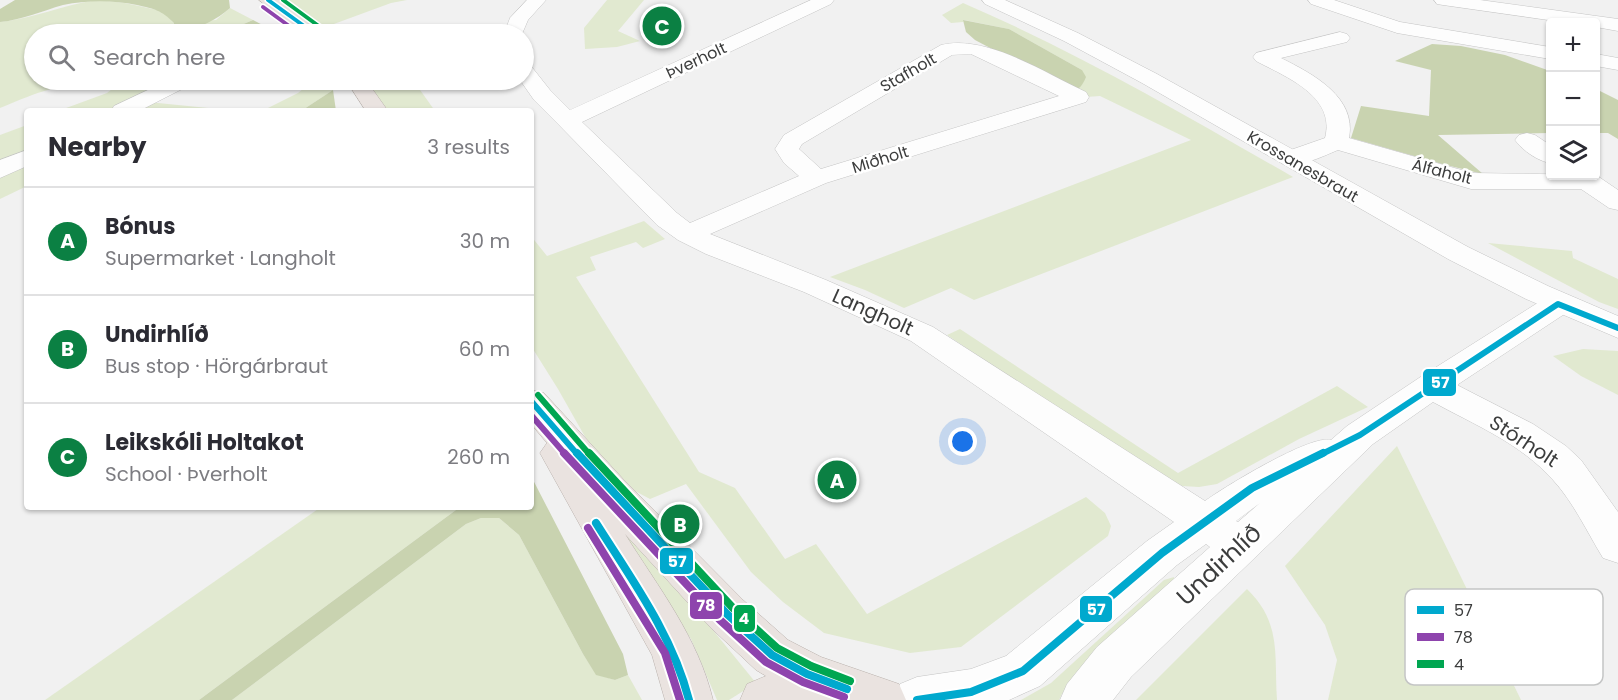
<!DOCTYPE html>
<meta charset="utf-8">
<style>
:root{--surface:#fff;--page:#f2f2f3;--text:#2b2b33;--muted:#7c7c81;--line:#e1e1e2;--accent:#0b8043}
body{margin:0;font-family:Poppins,sans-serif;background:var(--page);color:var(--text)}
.controls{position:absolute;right:18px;top:18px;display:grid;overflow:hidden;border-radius:6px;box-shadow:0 2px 4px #0004}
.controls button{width:54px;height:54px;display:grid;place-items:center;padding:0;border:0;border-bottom:2px solid var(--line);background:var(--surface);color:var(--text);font:30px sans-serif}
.you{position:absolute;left:963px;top:442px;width:21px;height:21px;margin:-15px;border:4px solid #fff;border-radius:50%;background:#1a73e8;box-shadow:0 0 0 9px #1a73e833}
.badge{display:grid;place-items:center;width:39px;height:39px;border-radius:50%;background:var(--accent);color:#fff;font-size:20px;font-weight:700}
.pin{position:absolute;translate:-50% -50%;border:3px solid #fff;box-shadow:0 2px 6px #0006}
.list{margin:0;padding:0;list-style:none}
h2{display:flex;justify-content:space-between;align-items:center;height:78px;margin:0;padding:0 24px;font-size:26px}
h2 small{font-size:20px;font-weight:400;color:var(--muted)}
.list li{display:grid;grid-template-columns:39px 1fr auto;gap:18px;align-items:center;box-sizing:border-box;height:108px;padding:0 24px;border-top:2px solid var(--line)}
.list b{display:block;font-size:22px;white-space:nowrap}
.list p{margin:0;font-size:20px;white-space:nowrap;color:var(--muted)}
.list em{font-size:20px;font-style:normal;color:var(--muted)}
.icon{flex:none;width:33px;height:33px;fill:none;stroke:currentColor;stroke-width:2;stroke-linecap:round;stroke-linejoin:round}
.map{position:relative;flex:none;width:1618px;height:700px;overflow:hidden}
.search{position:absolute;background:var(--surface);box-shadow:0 2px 4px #0004;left:24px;top:24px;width:510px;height:66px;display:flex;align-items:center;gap:15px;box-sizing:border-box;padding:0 21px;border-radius:33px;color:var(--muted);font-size:22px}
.panel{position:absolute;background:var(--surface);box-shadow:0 2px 4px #0004;left:24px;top:108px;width:510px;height:402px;border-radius:6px}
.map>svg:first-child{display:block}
.green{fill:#e1e9d0}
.forest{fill:#c9d3b0}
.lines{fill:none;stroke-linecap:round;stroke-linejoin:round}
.minor-casing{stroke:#c4c4c4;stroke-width:1}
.tertiary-casing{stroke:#c4c4c4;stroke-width:1}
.trunk-casing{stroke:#bab2ad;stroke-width:1}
.minor{fill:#fdfdfd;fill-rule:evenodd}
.tertiary{fill:#fdfdfd;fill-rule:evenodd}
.trunk{fill:#eae3e0;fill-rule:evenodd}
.bus-1-far2-casing{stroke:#fff;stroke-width:7}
.bus-1-far1-casing{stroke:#fff;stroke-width:10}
.bus-1-casing{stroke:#fff;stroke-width:12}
.bus-2-far2-casing{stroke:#fff;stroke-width:7}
.bus-2-far1-casing{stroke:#fff;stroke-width:10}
.bus-2-casing{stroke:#fff;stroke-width:12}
.bus-3-far2-casing{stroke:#fff;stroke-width:7}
.bus-3-far1-casing{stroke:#fff;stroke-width:10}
.bus-3-casing{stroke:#fff;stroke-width:12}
.bus-1-far2{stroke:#00a9ce;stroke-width:4}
.bus-1-far1{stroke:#00a9ce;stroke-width:6}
.bus-1{stroke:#00a9ce;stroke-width:8}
.bus-2-far2{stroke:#8e44ad;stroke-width:4}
.bus-2-far1{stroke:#8e44ad;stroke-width:6}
.bus-2{stroke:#8e44ad;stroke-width:8}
.bus-3-far2{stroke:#00a651;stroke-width:4}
.bus-3-far1{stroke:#00a651;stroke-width:6}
.bus-3{stroke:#00a651;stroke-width:8}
.labels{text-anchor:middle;stroke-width:5;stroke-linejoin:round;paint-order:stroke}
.far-street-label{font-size:16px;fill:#3c3d3d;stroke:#fff}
.street-label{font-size:20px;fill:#3c3d3d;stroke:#fff}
.near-street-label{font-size:24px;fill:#3c3d3d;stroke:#fff}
.key{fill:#fff;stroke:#c4c5c5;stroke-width:1.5}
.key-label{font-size:16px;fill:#3c3d3d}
.line-badge{stroke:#fff;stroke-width:2}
.badge-label{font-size:16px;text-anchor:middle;font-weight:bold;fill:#fff}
</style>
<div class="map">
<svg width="1618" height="700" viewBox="0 0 1618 700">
<rect width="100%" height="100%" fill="#f1f1f1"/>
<g class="green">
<path d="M98 0 125 3 162 11 174 23 216 20 230 8 253 20 220 34H34V80H181L138 101 238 111H58L107 93 112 89 109 85C73 77 33 94 0 108V22C33 19 64 4 98 0Z"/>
<polygon points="282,0 407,0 391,3 323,28"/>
<polygon points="607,0 644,0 618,31 640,41 617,47 585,49 584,28"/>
<path d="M963 3C1077 52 1185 115 1293 177L974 300 951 288 904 308 865 290 830 277 1191 140 1100 96 1086 97 1070 90 1082 70 1009 29 964 20 963 22 951 23 942 15Z"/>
<polygon points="309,80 323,80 333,90 301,111 262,111 298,93 309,84"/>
<polygon points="367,80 413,80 435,111 385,111"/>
<polygon points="27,125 27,186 0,199 0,135"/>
<polygon points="644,221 665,239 643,248 636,242 590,257 596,270 576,277 699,472 735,488 785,559 816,544 867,614 1086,497 1105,513 1111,526 1108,536 961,647 910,653 824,633 783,602 751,572 686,484 650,499 620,483 597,458 558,389 531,346 531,236 547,256"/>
<polygon points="1488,243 1572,251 1573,258 1618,279 1618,309 1599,302"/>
<polygon points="960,329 1178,473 1337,386 1368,407 1299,439 1217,484 1199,487 1182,486 1160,479 947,335"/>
<polygon points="1583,349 1618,351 1618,395 1581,376 1553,356"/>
<polygon points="1397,446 1521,700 1328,700 1337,660 1325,625 1285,566"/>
<polygon points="321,507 460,507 199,700 45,700"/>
<polygon points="604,511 712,629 756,683 729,700 717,700 691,639"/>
<polygon points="481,518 499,518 519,535 583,654 596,674 615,680 628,675 642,700 232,700 466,524"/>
<polygon points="1174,577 1173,588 1062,694 1059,700 1021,700 1051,683 1164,580"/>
<path d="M1247 589C1282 623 1274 655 1277 700H1136Z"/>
</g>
<g class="forest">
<path d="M15 0H229L230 8C215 21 195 32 174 29V23C161 10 155 9 137 5 112 0 88 0 63 5 42 11 22 20 0 22V9Z"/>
<polygon points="253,20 274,31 270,34 220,34"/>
<path d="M963 20 1009 29 1082 70 1086 77C1082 86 1080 90 1070 90L975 40 966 32Z"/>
<polygon points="1432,44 1461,46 1505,55 1550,71 1550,133 1438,135 1483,174 1442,164 1351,138 1361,106 1429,116 1431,70 1395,61"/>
<polygon points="1596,89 1618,100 1618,139 1608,133 1596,133"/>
<polygon points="333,90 336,111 301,111"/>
<polygon points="531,476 623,654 628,675 615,680 596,675 583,654 519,535 499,518 481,518 466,524 232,700 199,700 460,507 531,507"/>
</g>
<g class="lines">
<g class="minor-casing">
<g id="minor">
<polygon points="527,0 546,0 528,20 522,34 504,34 510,18"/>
<path d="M811 0H834L831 4 582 122 677 213 690 223 799 176 784 163 775 149 784 135 941 45C986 34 1045 73 1086 92L1089 97 1086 102 826 183 710 234 826 280 933 327 1205 501C1224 487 1311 434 1331 440L1347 426 1419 378 1547 297 1558 295 1569 297 1573 304 1569 311 1457 385 1533 424 1566 446 1581 460 1618 512V563L1603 558C1587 532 1574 503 1553 480 1520 443 1475 425 1433 402L1373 444 1131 677 1113 700H1060L1067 684 1097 647 1210 547 1206 544 1177 565 1040 686 1009 700H893L900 684 917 677 971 669 1006 656 1147 541 1174 522 911 341 804 292 706 254 678 240 657 225 559 125 534 100 520 80H524V64L531 66 550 90 570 110ZM971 54 1059 96 821 169 799 149 802 144 952 55ZM1260 503 1238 522 1236 521Z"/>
<polygon points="1308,0 1334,0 1400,22 1550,47 1550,59 1397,33 1311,4"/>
<polygon points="1434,0 1480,0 1618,19 1618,31 1596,27 1596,22 1562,22 1443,5 1437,4"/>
<path d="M1340 32 1347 34 1350 38 1347 42 1281 58C1313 74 1357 97 1349 138L1472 173 1596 175 1618 190V210L1609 208 1581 189H1471L1338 150C1321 157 1300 168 1282 163L1279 158 1282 153 1325 138C1336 96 1286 77 1256 61L1253 57 1256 53Z"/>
<polygon points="1596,54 1618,58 1618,70 1596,66"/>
<polygon points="169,80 196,80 192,84 139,111 111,111 114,106"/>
<path d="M1527 133 1535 135 1550 145V163C1538 161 1523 151 1515 140L1519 135Z"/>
<polygon points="27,150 27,166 0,178 0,160"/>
</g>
</g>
<g class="tertiary-casing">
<polygon id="tertiary" points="982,0 1005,0 1078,33 1157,74 1468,247 1548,286 1618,316 1618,338 1526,299 1448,259 1142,83 1064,41 985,4"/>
</g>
<g class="trunk-casing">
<g id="trunk">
<polygon points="259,0 279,0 325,34 303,34"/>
<polygon points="346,80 366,80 388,111 366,111"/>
<path d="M531 390 544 393 623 479 743 600 788 640 821 657 899 684 906 700H740L747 684 766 676 756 670 711 628 625 534C658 587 698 637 713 700H665L652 655 540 453 547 443 531 424Z"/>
</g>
</g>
<use href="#minor" class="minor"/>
<use href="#tertiary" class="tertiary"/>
<use href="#trunk" class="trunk"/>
<g class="bus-1-far2-casing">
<polyline id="bus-1-far2" points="268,0 315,34"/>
</g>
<g class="bus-1-far1-casing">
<g id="bus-1-far1">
<polyline points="531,401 578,455"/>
<polyline points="1320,455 1360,435 1558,304 1618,328"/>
</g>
</g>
<g class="bus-1-casing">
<g id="bus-1">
<polyline points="577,453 727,614 772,655 807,674 847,689"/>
<path d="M596 523C632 580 672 634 689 700"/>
<polyline points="917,700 971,692 1023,671 1162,553 1252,488 1323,453"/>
</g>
</g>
<g class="bus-2-far2-casing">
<polyline id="bus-2-far2" points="263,7 300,34"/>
</g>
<g class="bus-2-far1-casing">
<polyline id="bus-2-far1" points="531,415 566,455"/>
</g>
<g class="bus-2-casing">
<g id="bus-2">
<polyline points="564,453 720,620 766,662 803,682 844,697"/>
<polyline points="588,528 665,653 680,700"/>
</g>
</g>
<g class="bus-3-far2-casing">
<polyline id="bus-3-far2" points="283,0 320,27"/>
</g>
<g class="bus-3-far1-casing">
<polyline id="bus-3-far1" points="538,395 590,455"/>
</g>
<g class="bus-3-casing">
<polyline id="bus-3" points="589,453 733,608 777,648 811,666 850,681"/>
</g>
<use href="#bus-1-far2" class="bus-1-far2"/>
<use href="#bus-1-far1" class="bus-1-far1"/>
<use href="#bus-1" class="bus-1"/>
<use href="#bus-2-far2" class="bus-2-far2"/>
<use href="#bus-2-far1" class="bus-2-far1"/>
<use href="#bus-2" class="bus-2"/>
<use href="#bus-3-far2" class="bus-3-far2"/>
<use href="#bus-3-far1" class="bus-3-far1"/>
<use href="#bus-3" class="bus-3"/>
</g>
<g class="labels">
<g class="far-street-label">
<text transform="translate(696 60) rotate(-25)" y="6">Þverholt</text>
<text transform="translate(908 72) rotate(-30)" y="6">Stafholt</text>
<text transform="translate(880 159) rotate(-17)" y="6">Miðholt</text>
<text transform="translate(1303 166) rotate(30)" y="6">Krossanesbraut</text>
<text transform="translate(1442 171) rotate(14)" y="6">Álfaholt</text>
</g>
<g class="street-label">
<text transform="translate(873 312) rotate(24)" y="7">Langholt</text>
<text transform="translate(1524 441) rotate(33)" y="7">Stórholt</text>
</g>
<g class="near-street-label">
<text transform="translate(1219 565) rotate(-43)" y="8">Undirhlíð</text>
</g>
</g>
<rect x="1405" y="589" width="198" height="96" rx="9" class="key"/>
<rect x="1417" y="606" width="27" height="8" fill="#00a9ce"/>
<rect x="1417" y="633" width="27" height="8" fill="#8e44ad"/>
<rect x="1417" y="660" width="27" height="8" fill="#00a651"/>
<g class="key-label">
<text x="1454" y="616">57</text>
<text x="1454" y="643">78</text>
<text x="1454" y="670">4</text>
</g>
<g class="line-badge">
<rect x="1422" y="368" width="35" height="29" rx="6" fill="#00a9ce"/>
<rect x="659" y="547" width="35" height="28" rx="6" fill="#00a9ce"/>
<rect x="689" y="591" width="34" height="29" rx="6" fill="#8e44ad"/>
<rect x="1079" y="595" width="34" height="28" rx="6" fill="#00a9ce"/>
<rect x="733" y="604" width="23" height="29" rx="6" fill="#00a651"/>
</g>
<g class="badge-label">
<text x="1440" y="388">57</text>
<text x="677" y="567">57</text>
<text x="706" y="611">78</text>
<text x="1096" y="615">57</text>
<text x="744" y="624">4</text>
</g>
</svg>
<div class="controls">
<button>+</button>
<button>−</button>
<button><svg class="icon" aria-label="layers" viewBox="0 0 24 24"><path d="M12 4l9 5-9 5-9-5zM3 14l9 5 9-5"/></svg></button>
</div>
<div class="you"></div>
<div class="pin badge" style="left:837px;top:480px">A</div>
<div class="pin badge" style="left:680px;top:524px">B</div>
<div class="pin badge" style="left:662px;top:26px">C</div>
<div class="search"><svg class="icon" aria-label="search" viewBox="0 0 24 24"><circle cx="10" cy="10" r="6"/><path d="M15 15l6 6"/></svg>Search here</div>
<section class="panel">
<h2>Nearby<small>3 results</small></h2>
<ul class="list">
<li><span class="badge">A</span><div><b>Bónus</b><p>Supermarket · Langholt</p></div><em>30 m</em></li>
<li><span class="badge">B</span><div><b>Undirhlíð</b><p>Bus stop · Hörgárbraut</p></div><em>60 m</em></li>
<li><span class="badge">C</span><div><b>Leikskóli Holtakot</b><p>School · Þverholt</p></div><em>260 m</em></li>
</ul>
</section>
</div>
